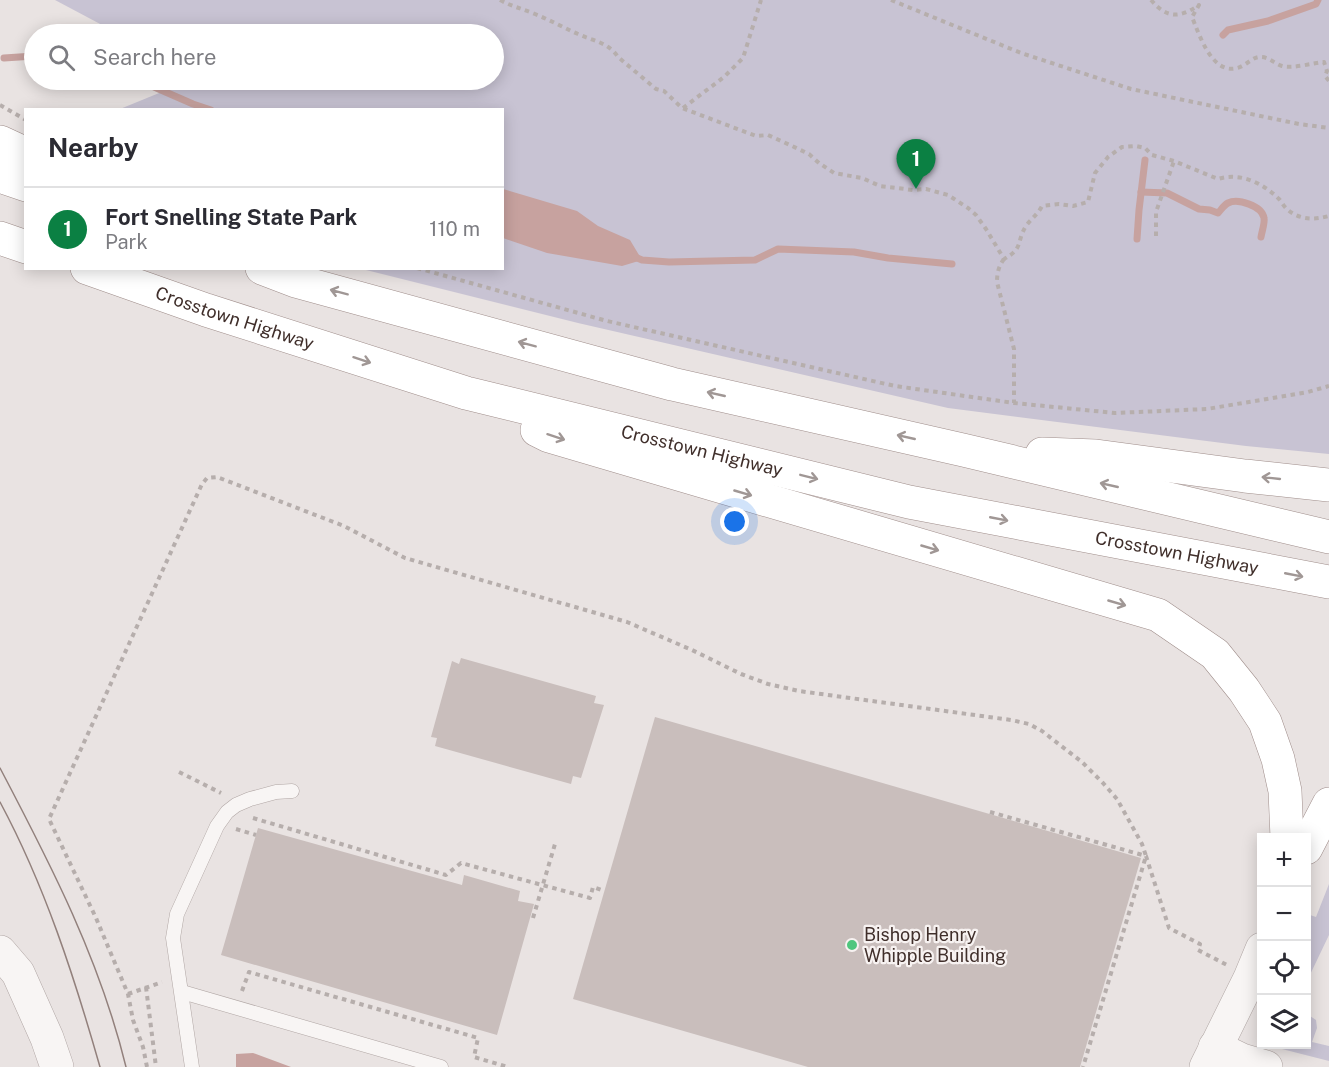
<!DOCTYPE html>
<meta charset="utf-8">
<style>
:root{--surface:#fff;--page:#f2f2f3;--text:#2b2b33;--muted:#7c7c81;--line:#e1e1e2;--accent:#0b8043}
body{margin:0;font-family:"Public Sans",sans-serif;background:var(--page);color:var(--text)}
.controls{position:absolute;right:18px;bottom:18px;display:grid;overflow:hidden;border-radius:0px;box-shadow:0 3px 15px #0003}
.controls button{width:54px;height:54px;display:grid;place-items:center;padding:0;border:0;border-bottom:2px solid var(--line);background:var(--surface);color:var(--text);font:30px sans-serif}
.you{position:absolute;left:735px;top:522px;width:21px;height:21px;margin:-15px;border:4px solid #fff;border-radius:50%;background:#1a73e8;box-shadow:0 0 0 9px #1a73e833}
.badge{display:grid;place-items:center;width:39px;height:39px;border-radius:50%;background:var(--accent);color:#fff;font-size:20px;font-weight:700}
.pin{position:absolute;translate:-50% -50px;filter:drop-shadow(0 2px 3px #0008)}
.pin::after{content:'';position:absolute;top:32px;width:21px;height:18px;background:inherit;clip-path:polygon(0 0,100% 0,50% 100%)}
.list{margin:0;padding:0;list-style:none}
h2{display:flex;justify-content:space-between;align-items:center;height:78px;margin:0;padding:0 24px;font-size:26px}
h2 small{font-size:20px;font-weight:400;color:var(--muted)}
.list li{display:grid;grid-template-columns:39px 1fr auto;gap:18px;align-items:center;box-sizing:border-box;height:84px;padding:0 24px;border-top:2px solid var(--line)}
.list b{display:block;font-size:22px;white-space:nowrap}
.list p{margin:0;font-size:20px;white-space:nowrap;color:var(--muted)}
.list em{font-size:20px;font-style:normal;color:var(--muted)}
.icon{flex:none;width:33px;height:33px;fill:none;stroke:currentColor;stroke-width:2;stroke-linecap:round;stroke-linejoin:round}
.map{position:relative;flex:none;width:1329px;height:1067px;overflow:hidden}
.search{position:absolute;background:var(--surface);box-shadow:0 3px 15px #0003;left:24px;top:24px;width:480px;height:66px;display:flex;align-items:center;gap:15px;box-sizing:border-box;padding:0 21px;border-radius:33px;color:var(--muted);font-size:22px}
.panel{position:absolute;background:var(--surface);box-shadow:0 3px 15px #0003;left:24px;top:108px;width:480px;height:162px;border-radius:0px}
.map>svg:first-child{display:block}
.green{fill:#c8c3d3}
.water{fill:#c7a29f}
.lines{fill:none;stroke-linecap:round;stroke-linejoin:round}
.stream{stroke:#c7a29f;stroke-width:7}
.building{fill:#c9bebc}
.service-casing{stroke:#b0a6a4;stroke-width:15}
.tertiary-casing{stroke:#b0a6a4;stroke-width:34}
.motorway-casing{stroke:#9f8d8a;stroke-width:34}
.path{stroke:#b6aeac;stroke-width:4;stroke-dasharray:4.5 4.5;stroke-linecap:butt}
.service{stroke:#f8f5f4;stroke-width:14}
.tertiary{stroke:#f8f5f4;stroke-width:33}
.motorway{stroke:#fff;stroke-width:33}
.tram{stroke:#92807c;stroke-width:1.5}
.oneway{stroke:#a09795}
.poi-dot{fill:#4fc67e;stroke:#f7f2f1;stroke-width:2}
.labels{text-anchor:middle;stroke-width:4.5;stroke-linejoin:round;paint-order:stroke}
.street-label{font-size:18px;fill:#402f2b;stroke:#f7f2f1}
.poi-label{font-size:18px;fill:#402f2b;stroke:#f7f2f1;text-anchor:start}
</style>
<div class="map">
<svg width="1329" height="1067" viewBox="0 0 1329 1067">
<rect width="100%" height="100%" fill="#e9e3e2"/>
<g class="green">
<polygon points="55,0 1329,0 1329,454 1246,446 948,408 578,323 362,269 502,268 502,110 120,109 191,80 494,80 494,34 119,34"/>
<polygon points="1329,884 1329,935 1307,981 1307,914 1316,917"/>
<polygon points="1307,1014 1316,1020 1317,1028 1312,1042 1329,1046 1329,1061 1278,1048 1273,1045 1306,1044"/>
</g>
<g class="water">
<polygon points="503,189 577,211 598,226 630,240 642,260 622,266 547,253 503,238"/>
<polygon points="253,1053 291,1067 236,1067 236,1054"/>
</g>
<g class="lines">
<g class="stream">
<polyline points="1223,35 1228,30 1268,21 1316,4 1318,0"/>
<polyline points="4,58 34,56"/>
<polyline points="138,80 193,104 211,110"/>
<path d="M1141 192 1167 193 1199 209 1210 210 1218 213C1221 210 1224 205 1228 203 1238 198 1262 206 1264 218 1265 223 1262 231 1261 237"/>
<polyline points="1137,239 1139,210 1145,160"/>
<polyline points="635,257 642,260 669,262 755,260 778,249 854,252 888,258 952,264"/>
</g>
</g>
<g class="building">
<polygon points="461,658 596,696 594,703 604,705 581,778 573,776 571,784 435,746 437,738 431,737 452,661 459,664"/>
<polygon points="655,717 1141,858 1080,1067 808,1067 573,999"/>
<polygon points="258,828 462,885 464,875 520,891 518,901 534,904 497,1035 221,955"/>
</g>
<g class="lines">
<g class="service-casing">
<g id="service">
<polyline points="182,992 441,1067"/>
<polyline points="192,1067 173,938 177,914 217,826 227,812 236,805 250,799 276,792 292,791"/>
</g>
</g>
<g class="tertiary-casing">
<g id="tertiary">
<polyline points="0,952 18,973 47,1038 57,1067"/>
<polyline points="1215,1047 1242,1060 1266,1067"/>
<polyline points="1206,1067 1250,978 1262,949"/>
</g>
</g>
<g class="motorway-casing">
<g id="motorway">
<polyline points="0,142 26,154"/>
<polyline points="0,176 26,185"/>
<polyline points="0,238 26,247"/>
<path id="s1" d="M87 268 206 310 466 393 909 502 1329 582"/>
<polyline points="262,268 296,281 672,384 963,450 1329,537"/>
<polyline points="537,430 549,436 1158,615 1215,654 1244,690 1265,722 1278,759 1285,791 1287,838"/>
<polyline points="1042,454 1096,456 1245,476 1329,485"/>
<polyline points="1306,848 1329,804"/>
</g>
</g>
<g class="path">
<path d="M500 0C513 7 523 9 535 14 550 20 564 28 578 34 593 41 608 42 618 57L656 89 664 91 682 108 756 136 768 135 790 145 809 154 819 163 834 173 862 178 880 186 913 190 926 189 948 195 968 208 976 215 986 229 1004 259C1024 248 1016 242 1026 226 1031 219 1038 214 1042 206L1059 204 1073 206 1088 202 1095 173 1108 157 1122 147 1136 146 1145 148 1152 155 1174 161 1218 179C1240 172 1263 183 1279 199 1282 202 1284 207 1288 210 1300 220 1314 220 1329 216"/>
<polyline points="891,0 1021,53 1131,89 1299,124 1329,128"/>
<path d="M1151 0C1167 19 1180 18 1199 5L1192 17C1199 34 1212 75 1237 68 1246 66 1253 56 1261 57 1269 57 1275 64 1282 66 1292 69 1313 63 1324 62L1327 71 1325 76 1329 81"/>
<polyline points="0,105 26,120"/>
<polyline points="683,108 724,77 743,58 761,0"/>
<polyline points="1156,236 1156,212 1174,161"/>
<path d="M1004 259C999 266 997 272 997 282L1014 349V403"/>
<polyline points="417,268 607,321 895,386 1014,403 1115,413 1207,409 1308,392 1329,386"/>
<polyline points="179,772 221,793"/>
<polyline points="990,812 1146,856 1169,928 1200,944 1198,950 1227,965"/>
<polyline points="253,818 446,875 461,863 590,898 593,887 604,891"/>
<polyline points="236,829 256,835"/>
<polyline points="533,918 555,844"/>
<polyline points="146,987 156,1067"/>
<polyline points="242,991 249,972 478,1038 474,1057 508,1067"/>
<polyline points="128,994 162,982"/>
<polyline points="147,1067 143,1047 133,1020 128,994 96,918 49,819 202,484 207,478 217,477 344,526 405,558 627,622 692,650 741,674 768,684 799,691 1011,720 1029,724 1042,731 1082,762 1103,783 1117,799 1142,844 1146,856 1083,1067"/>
</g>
<use href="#service" class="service"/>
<use href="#tertiary" class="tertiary"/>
<use href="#motorway" class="motorway"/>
<g class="tram">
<path d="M0 768C51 865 100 960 126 1067"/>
<path d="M0 802C45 886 74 976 100 1067"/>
</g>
</g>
<defs><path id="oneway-shaft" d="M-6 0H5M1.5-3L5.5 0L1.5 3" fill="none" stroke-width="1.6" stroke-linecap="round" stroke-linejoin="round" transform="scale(1.5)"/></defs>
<g class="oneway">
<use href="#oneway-shaft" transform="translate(339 292) rotate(-165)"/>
<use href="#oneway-shaft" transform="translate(527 344) rotate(-165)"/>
<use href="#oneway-shaft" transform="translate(362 360) rotate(18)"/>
<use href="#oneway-shaft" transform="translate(716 394) rotate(-167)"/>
<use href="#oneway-shaft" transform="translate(556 437) rotate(18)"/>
<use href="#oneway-shaft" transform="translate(906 437) rotate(-167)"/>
<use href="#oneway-shaft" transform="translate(809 477) rotate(14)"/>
<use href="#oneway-shaft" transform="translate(1271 478) rotate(-174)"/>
<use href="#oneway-shaft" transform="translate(1109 485) rotate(-167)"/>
<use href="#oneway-shaft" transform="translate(743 493) rotate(16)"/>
<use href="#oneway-shaft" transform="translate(999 519) rotate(11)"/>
<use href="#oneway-shaft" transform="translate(930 548) rotate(16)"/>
<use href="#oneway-shaft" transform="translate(1294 575) rotate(11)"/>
<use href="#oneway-shaft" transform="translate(1117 603) rotate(16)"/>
</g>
<circle class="poi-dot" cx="852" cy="945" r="6"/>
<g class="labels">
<g class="street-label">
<text dy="6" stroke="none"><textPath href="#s1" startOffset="156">Crosstown Highway</textPath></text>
<text dy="6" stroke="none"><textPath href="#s1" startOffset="642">Crosstown Highway</textPath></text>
<text dy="6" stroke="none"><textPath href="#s1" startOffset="1128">Crosstown Highway</textPath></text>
</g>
<g class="poi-label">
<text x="864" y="941">Bishop Henry<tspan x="864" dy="21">Whipple Building</tspan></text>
</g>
</g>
</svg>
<div class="controls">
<button>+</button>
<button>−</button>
<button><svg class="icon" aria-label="locate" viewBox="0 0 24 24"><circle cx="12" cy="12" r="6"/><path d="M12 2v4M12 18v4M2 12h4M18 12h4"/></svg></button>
<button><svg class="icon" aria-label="layers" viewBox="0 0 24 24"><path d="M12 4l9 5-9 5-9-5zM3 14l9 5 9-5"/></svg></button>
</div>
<div class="you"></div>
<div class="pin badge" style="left:916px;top:189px">1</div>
<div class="search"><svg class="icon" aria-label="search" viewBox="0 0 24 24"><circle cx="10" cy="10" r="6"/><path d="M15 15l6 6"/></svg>Search here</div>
<section class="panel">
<h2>Nearby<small></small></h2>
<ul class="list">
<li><span class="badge">1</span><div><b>Fort Snelling State Park</b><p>Park</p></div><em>110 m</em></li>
</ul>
</section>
</div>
